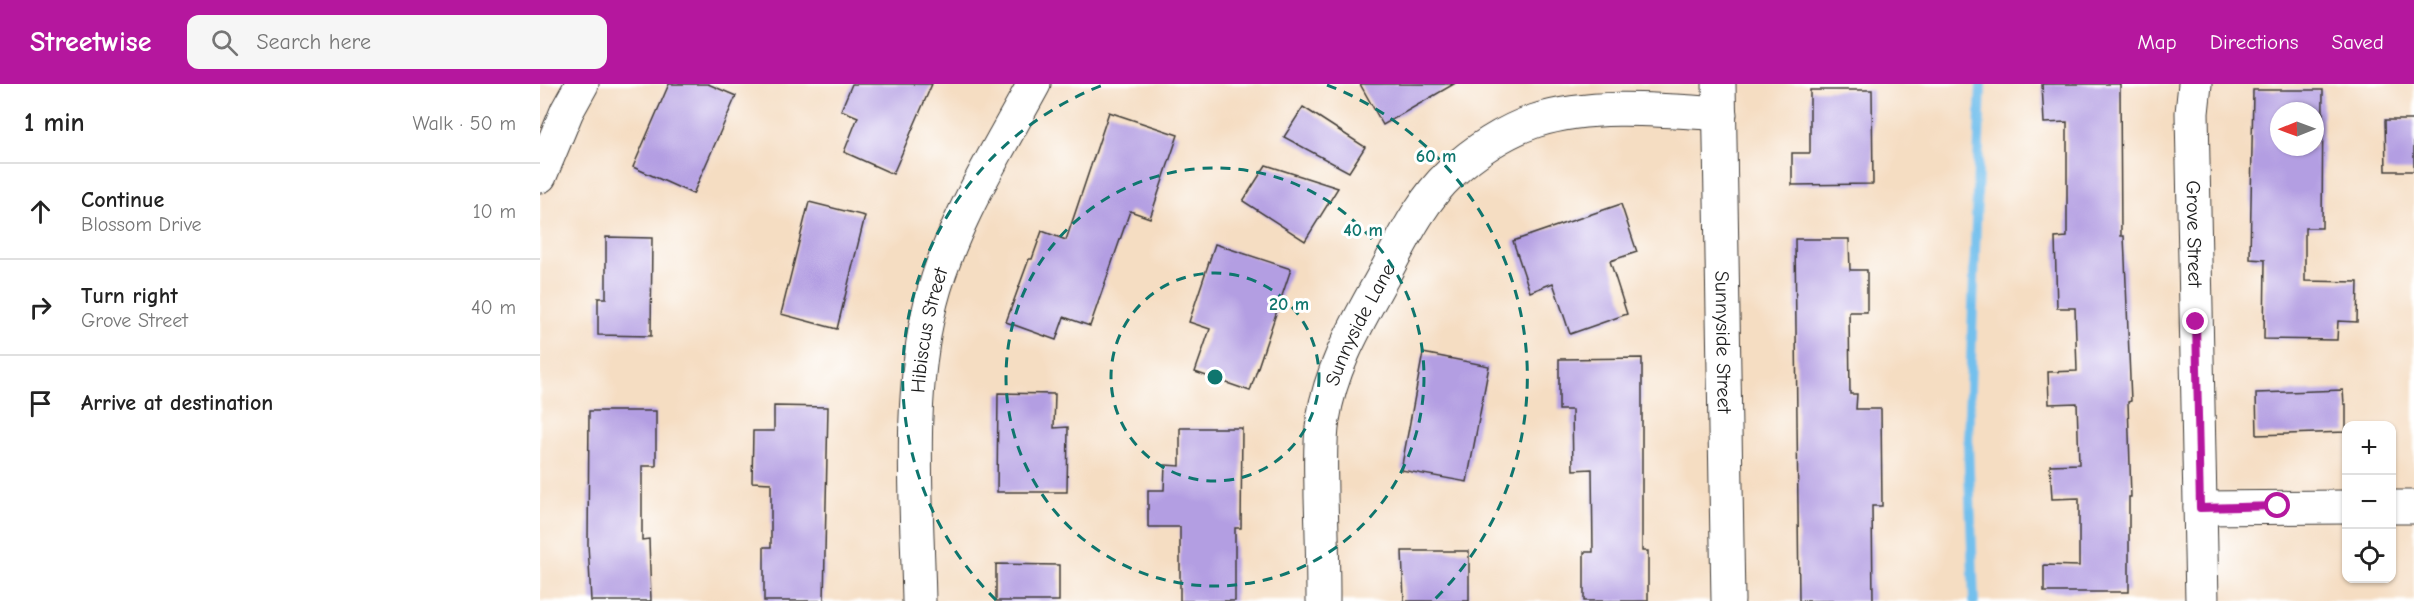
<!DOCTYPE html>
<meta charset="utf-8">
<style>
:root{--surface:#fff;--page:#f6f6f6;--text:#222;--muted:#767676;--line:#e0e0e0;--accent:#b5179e}
body{margin:0;font-family:"Comic Neue",sans-serif;background:var(--page);color:var(--text)}
.controls{position:absolute;right:18px;bottom:18px;display:grid;overflow:hidden;border-radius:12px;box-shadow:0 2px 4px #0004}
.controls button{width:54px;height:54px;display:grid;place-items:center;padding:0;border:0;border-bottom:2px solid var(--line);background:var(--surface);color:var(--text);font:30px sans-serif}
.compass{position:absolute;left:1730px;top:18px;width:54px;height:54px;border-radius:50%;background:var(--surface);box-shadow:0 2px 4px #0004;rotate:269deg}
.stop{position:absolute;width:18px;height:18px;margin:-14px;border:4px solid #b5179e;border-radius:50%;background:#fff}
.stop.end{background:#b5179e;border-color:#fff;box-shadow:0 2px 6px #0008}
.list{margin:0;padding:0;list-style:none}
h2{display:flex;justify-content:space-between;align-items:center;height:78px;margin:0;padding:0 24px;font-size:26px}
h2 small{font-size:20px;font-weight:400;color:var(--muted)}
.list li{display:grid;grid-template-columns:39px 1fr auto;gap:18px;align-items:center;box-sizing:border-box;height:96px;padding:0 24px;border-top:2px solid var(--line)}
.list b{display:block;font-size:22px;white-space:nowrap}
.list p{margin:0;font-size:20px;white-space:nowrap;color:var(--muted)}
.list em{font-size:20px;font-style:normal;color:var(--muted)}
.icon{flex:none;width:33px;height:33px;fill:none;stroke:currentColor;stroke-width:2;stroke-linecap:round;stroke-linejoin:round}
.map{position:relative;flex:none;width:1874px;height:517px;overflow:hidden}
header{display:flex;align-items:center;gap:36px;box-sizing:border-box;height:84px;padding:0 30px;background:var(--accent);color:#fff}
header strong{font-size:28px}
nav{display:flex;gap:33px;margin-inline-start:auto;font-size:21px}
.search{width:420px;height:54px;background:var(--page);display:flex;align-items:center;gap:15px;box-sizing:border-box;padding:0 21px;border-radius:12px;color:var(--muted);font-size:22px}
main{display:flex}
aside{flex:1;background:var(--surface)}
.map>svg:first-child{display:block}
.lines{fill:none;stroke-linecap:round;stroke-linejoin:round}
.stream{stroke:#73c0ed;stroke-width:10}
.building{fill:#b39ee2;fill-rule:evenodd}
.street-casing{stroke:#3d3935;stroke-width:35}
.street{stroke:#fff;stroke-width:33}
.route{stroke:#b5179e;stroke-width:8}
.ring{fill:none;stroke:#0f766e;stroke-width:3;stroke-dasharray:10 8}
.labels{text-anchor:middle;stroke-width:6;stroke-linejoin:round;paint-order:stroke}
.street-label{font-size:20px;fill:#1c1c1c;stroke:#fff}
.centre{fill:#0f766e;stroke:#fff;stroke-width:3}
.ring-label{font-size:18px;text-anchor:middle;font-weight:bold;fill:#0f766e;stroke:#fff;stroke-width:6;stroke-linejoin:round;paint-order:stroke}
</style>
<header>
<strong>Streetwise</strong>
<div class="search"><svg class="icon" aria-label="search" viewBox="0 0 24 24"><circle cx="10" cy="10" r="6"/><path d="M15 15l6 6"/></svg>Search here</div>
<nav><a>Map</a><a>Directions</a><a>Saved</a></nav>
</header>
<main>
<aside>
<h2>1 min<small>Walk · 50 m</small></h2>
<ul class="list">
<li><svg class="icon" aria-label="ahead" viewBox="0 0 24 24"><path d="M12 20V5M6 11l6-6 6 6"/></svg><div><b>Continue</b><p>Blossom Drive</p></div><em>10 m</em></li>
<li><svg class="icon" aria-label="right" viewBox="0 0 24 24"><path d="M7 20v-9h11M14 6l5 5-5 5"/></svg><div><b>Turn right</b><p>Grove Street</p></div><em>40 m</em></li>
<li><svg class="icon" aria-label="arrive" viewBox="0 0 24 24"><path d="M6 21V4h12l-3 4 3 4H6"/></svg><div><b>Arrive at destination</b></div></li>
</ul>
</aside>
<div class="map">
<svg width="1874" height="517" viewBox="0 0 1874 517">
<rect width="100%" height="100%" fill="#fff"/>
<filter id="ink" filterUnits="userSpaceOnUse"><feTurbulence type="fractalNoise" baseFrequency=".0167" numOctaves="2"/><feDisplacementMap in="SourceGraphic" scale="12" xChannelSelector="R" yChannelSelector="G"/><feConvolveMatrix kernelMatrix="1 2 1 2 8 2 1 2 1" color-interpolation-filters="sRGB"/></filter>
<filter id="wash" filterUnits="userSpaceOnUse"><feTurbulence type="fractalNoise" baseFrequency=".008" numOctaves="4" result="noise"/><feDisplacementMap in="SourceGraphic" scale="24" xChannelSelector="R" yChannelSelector="G"/><feGaussianBlur stdDeviation="1.35" result="paint"/><feColorMatrix in="noise" values="0 0 0 0 0 0 0 0 0 0 0 0 0 0 0 0 0 1.4 0 .05"/><feComposite in="paint" operator="in"/></filter>
<g filter="url(#wash)">
<rect width="100%" height="100%" fill="#f5ddc2"/>
<g class="lines">
<polyline class="stream" points="1434,517 1428,360 1441,0"/>
</g>
<g id="blocks">
<g class="building">
<polygon points="129,0 168,0 196,12 153,110 93,83"/>
<polygon points="312,0 392,0 353,90 304,68 318,33 301,26"/>
<polygon points="820,0 914,0 843,41"/>
<polygon points="1502,0 1580,0 1581,152 1584,152 1591,317 1588,318 1591,413 1589,413 1589,508 1504,508 1504,481 1539,482 1539,414 1512,415 1510,381 1539,380 1537,319 1509,320 1508,288 1537,287 1535,224 1517,224 1515,154 1527,153 1527,38 1504,39"/>
<polygon points="1270,6 1332,6 1333,100 1252,101 1252,69 1270,69"/>
<path d="M1713 6H1783L1782 144H1765V197L1818 198 1817 238 1798 237 1797 256 1724 255 1725 176 1710 175ZM1739 27H1775V63H1739Z"/>
<polygon points="763,23 825,63 809,88 744,53"/>
<polygon points="569,28 638,51 610,134 590,127 550,242 524,233 516,256 466,238 489,175 492,175 502,147 526,156"/>
<polygon points="1845,36 1874,36 1874,87 1846,87"/>
<polygon points="726,81 798,104 765,157 703,117"/>
<polygon points="269,118 325,132 297,245 241,230"/>
<polygon points="1081,120 1097,168 1070,177 1087,230 1030,250 1013,199 990,208 973,157"/>
<polygon points="66,153 112,154 111,252 58,251 58,214 66,214"/>
<polygon points="1255,155 1309,155 1310,186 1327,186 1327,228 1309,228 1310,310 1317,310 1316,325 1341,325 1342,422 1332,422 1333,517 1259,517"/>
<polygon points="675,160 751,185 710,307 655,288 670,245 649,238"/>
<polygon points="883,269 949,282 927,398 861,386"/>
<polygon points="1102,274 1102,467 1108,467 1108,517 1044,517 1044,468 1053,468 1052,385 1033,386 1032,326 1019,326 1019,275"/>
<polygon points="1803,306 1804,320 1806,320 1806,348 1717,351 1716,309"/>
<polygon points="458,309 515,310 514,344 528,343 527,408 457,408"/>
<polygon points="234,322 288,323 284,517 224,517 224,463 231,463 231,399 212,398 213,347 234,347"/>
<polygon points="49,327 116,327 116,382 102,382 102,456 109,455 111,517 51,517 48,460"/>
<polygon points="640,344 702,344 701,444 695,444 695,517 640,517 640,443 608,443 608,406 624,406 625,381 640,382"/>
<polygon points="862,467 929,467 929,517 864,517"/>
<polygon points="456,480 519,481 519,517 456,517"/>
</g>
</g>
</g>
<g filter="url(#ink)">
<use href="#blocks" fill-opacity="0" stroke="#3d3935" stroke-width="1.5"/>
<g class="lines">
<g class="street-casing">
<g id="street">
<path id="s1" d="M1179 0 1188 517"/>
<path id="s2" d="M1655 0 1652 29 1662 517"/>
<polyline points="0,92 27,27 42,0"/>
<polyline points="1852,423 1874,423"/>
<polyline points="1660,424 1806,423"/>
<path id="s3" d="M379 517C377 418 367 315 391 218 411 140 456 70 494 0"/>
<path id="s4" d="M783 517C783 482 782 448 781 413 781 387 779 361 783 336 791 281 820 235 846 187 864 153 882 116 911 89 934 67 965 47 995 37 1052 19 1121 26 1180 30"/>
</g>
</g>
<use href="#street" class="street"/>
</g>
</g>
<g class="lines" filter="url(#ink)">
<polyline class="route" points="1656,238 1660,424 1738,422"/>
</g>
<g class="ring">
<circle cx="675" cy="293" r="104"/>
<circle cx="675" cy="293" r="209"/>
<path d="M456 516A313 313 0 0 1 563 1M787 1A313 313 0 0 1 894 516"/>
</g>
<g class="labels">
<g class="street-label">
<text dy="7" stroke="none"><textPath href="#s2" startOffset="150">Grove Street</textPath></text>
<text dy="7" stroke="none"><textPath href="#s4" startOffset="284">Sunnyside Lane</textPath></text>
<text dy="7" stroke="none"><textPath href="#s3" startOffset="272">Hibiscus Street</textPath></text>
<text dy="7" stroke="none"><textPath href="#s1" startOffset="258">Sunnyside Street</textPath></text>
</g>
</g>
<circle cx="675" cy="293" r="9" class="centre"/>
<g class="ring-label">
<text x="896" y="78">60 m</text>
<text x="823" y="152">40 m</text>
<text x="749" y="226">20 m</text>
</g>
</svg>
<div class="controls">
<button>+</button>
<button>−</button>
<button><svg class="icon" aria-label="locate" viewBox="0 0 24 24"><circle cx="12" cy="12" r="6"/><path d="M12 2v4M12 18v4M2 12h4M18 12h4"/></svg></button>
</div>
<svg class="compass" viewBox="-18 -18 36 36"><path d="M0-13l5 13h-10z" fill="#e53935"/><path d="M0 13l5-13h-10z" fill="#767676"/></svg>
<div class="stop" style="left:1738px;top:422px"></div>
<div class="stop end" style="left:1656px;top:238px"></div>
</div>
</main>
